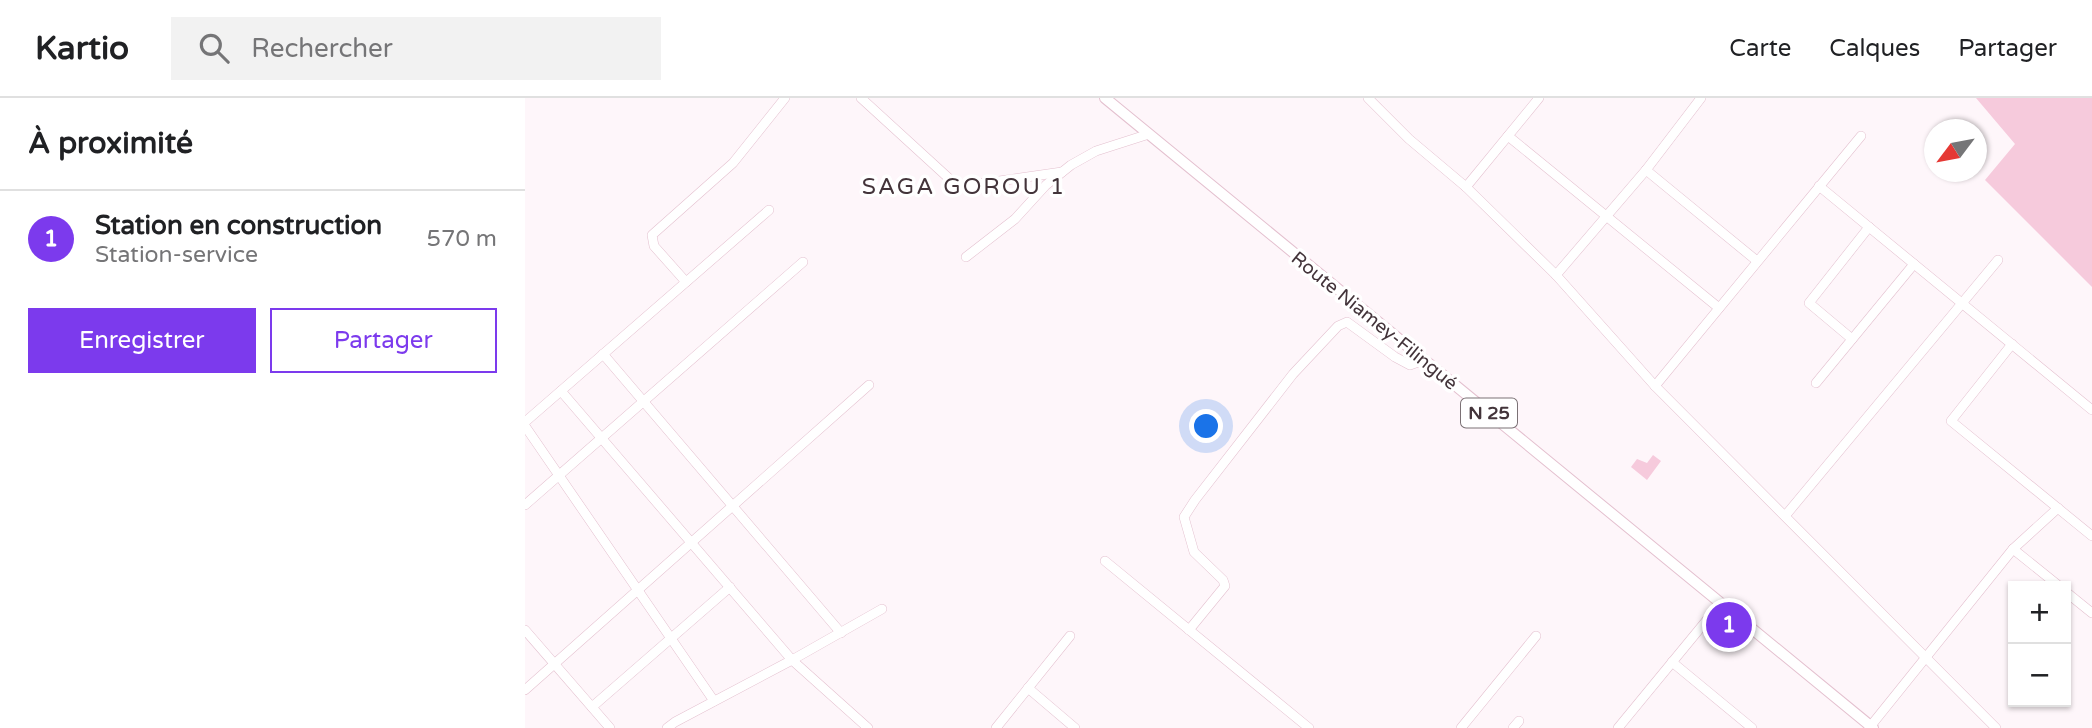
<!DOCTYPE html>
<html lang="fr">
<meta charset="utf-8">
<style>
:root{--surface:#fff;--page:#f2f2f2;--text:#202124;--muted:#757577;--line:#e0e0e0;--accent:#7c3aed}
body{margin:0;font-family:"Varela Round",sans-serif;background:var(--page);color:var(--text)}
.controls{position:absolute;right:21px;bottom:21px;display:grid;overflow:hidden;border-radius:0px;box-shadow:0 2px 5px #0004}
.controls button{width:63px;height:63px;display:grid;place-items:center;padding:0;border:0;border-bottom:2px solid var(--line);background:var(--surface);color:var(--text);font:35px sans-serif}
.compass{position:absolute;left:1399px;top:21px;width:63px;height:63px;border-radius:50%;background:var(--surface);box-shadow:0 2px 5px #0004;rotate:238deg}
.you{position:absolute;left:682px;top:329px;width:24px;height:24px;margin:-18px;border:5px solid #fff;border-radius:50%;background:#1a73e8;box-shadow:0 0 0 10px #1a73e833}
.badge{display:grid;place-items:center;width:46px;height:46px;border-radius:50%;background:var(--accent);color:#fff;font-size:23px;font-weight:700}
.pin{position:absolute;translate:-50% -50%;border:4px solid #fff;box-shadow:0 2px 7px #0006}
.list{margin:0;padding:0;list-style:none}
h2{display:flex;justify-content:space-between;align-items:center;height:91px;margin:0;padding:0 28px;font-size:30px}
h2 small{font-size:23px;font-weight:400;color:var(--muted)}
.list li{display:grid;grid-template-columns:46px 1fr auto;gap:21px;align-items:center;box-sizing:border-box;height:98px;padding:0 28px;border-top:2px solid var(--line)}
.list b{display:block;font-size:26px;white-space:nowrap}
.list p{margin:0;font-size:23px;white-space:nowrap;color:var(--muted)}
.list em{font-size:23px;font-style:normal;color:var(--muted)}
.actions{display:flex;gap:14px;padding:21px 28px}
.actions a{flex:1;padding:16px 0;border:2px solid var(--accent);border-radius:0px;text-align:center;font-size:24px;color:var(--accent)}
.actions .main{background:var(--accent);color:#fff}
.icon{flex:none;width:38px;height:38px;fill:none;stroke:currentColor;stroke-width:2;stroke-linecap:round;stroke-linejoin:round}
.map{position:relative;flex:none;width:1567px;height:630px;overflow:hidden}
header{display:flex;align-items:center;gap:42px;box-sizing:border-box;height:98px;padding:0 35px;background:var(--surface);border-bottom:2px solid var(--line)}
header strong{font-size:33px}
nav{display:flex;gap:38px;margin-inline-start:auto;font-size:24px}
.search{width:490px;height:63px;background:var(--page);display:flex;align-items:center;gap:18px;box-sizing:border-box;padding:0 24px;border-radius:0px;color:var(--muted);font-size:26px}
main{display:flex}
aside{flex:1;background:var(--surface)}
.map>svg:first-child{display:block}
.green{fill:#f6cadc}
.lines{fill:none;stroke-linecap:round;stroke-linejoin:round}
.minor-casing{stroke:#e4c0cf;stroke-width:10}
.major-casing{stroke:#e4c0cf;stroke-width:12}
.minor{stroke:#fff;stroke-width:9}
.major{stroke:#fff;stroke-width:10}
.labels{text-anchor:middle;stroke-width:7;stroke-linejoin:round;paint-order:stroke}
.shield{fill:#fff;stroke:#7b7175;stroke-width:2}
.shield-label{font-size:18px;font-weight:bold;fill:#43343a}
.street-label{font-size:19px;fill:#43343a;stroke:#fff}
.quarter-label{font-size:23px;letter-spacing:2px;fill:#43343a;stroke:#fff}
</style>
<header>
<strong>Kartio</strong>
<div class="search"><svg class="icon" aria-label="search" viewBox="0 0 24 24"><circle cx="10" cy="10" r="6"/><path d="M15 15l6 6"/></svg>Rechercher</div>
<nav><a>Carte</a><a>Calques</a><a>Partager</a></nav>
</header>
<main>
<aside>
<h2>À proximité<small></small></h2>
<ul class="list">
<li><span class="badge">1</span><div><b>Station en construction</b><p>Station-service</p></div><em>570 m</em></li>
</ul>
<div class="actions"><a class="main">Enregistrer</a><a>Partager</a></div>
</aside>
<div class="map">
<svg width="1567" height="630" viewBox="0 0 1567 630">
<rect width="100%" height="100%" fill="#fef6fa"/>
<g class="green">
<polygon points="1451,0 1567,0 1567,189 1460,82 1490,46"/>
<polygon points="1128,357 1136,363 1122,382 1106,369 1112,361 1122,365"/>
</g>
<g class="lines">
<g class="minor-casing">
<g id="minor">
<polyline points="336,0 429,85 439,88 537,74"/>
<polyline points="843,0 884,41 941,89 1031,177 1130,288 1471,630"/>
<polyline points="983,38 1194,210"/>
<polyline points="1121,72 1232,163"/>
<polyline points="1294,88 1567,312"/>
<polyline points="941,89 1014,0"/>
<polyline points="441,159 490,121 521,87 546,67 571,53 624,36"/>
<polyline points="1031,177 1121,72 1176,0"/>
<polyline points="161,184 129,148 127,137 208,65 260,0"/>
<polyline points="1327,241 1284,205 1344,129"/>
<polyline points="1487,246 1426,323 1567,438"/>
<polyline points="78,256 316,535"/>
<polyline points="1291,285 1389,166"/>
<polyline points="1130,288 1336,38"/>
<polyline points="36,293 267,562 343,630"/>
<polyline points="0,324 244,112"/>
<polyline points="0,328 189,603"/>
<polyline points="0,407 278,164"/>
<polyline points="1260,418 1473,162"/>
<polyline points="1488,451 1534,488"/>
<polyline points="580,463 784,630"/>
<polyline points="1541,494 1567,515"/>
<polyline points="0,532 85,630"/>
<polyline points="664,532 700,488 698,482 669,454 659,419 670,402 768,276 813,228 822,224 870,259 885,267 899,262"/>
<polyline points="1147,564 1227,630"/>
<polyline points="503,590 550,630"/>
<polyline points="0,592 344,287"/>
<polyline points="67,609 205,489"/>
<polyline points="142,630 150,624 267,562 357,511"/>
<polyline points="471,630 545,538"/>
<polyline points="936,630 1011,538"/>
<polyline points="988,630 994,623"/>
<polyline points="1093,630 1195,506"/>
<polyline points="1344,630 1488,451 1533,410"/>
</g>
</g>
<g class="major-casing">
<polyline id="major" points="580,0 1348,630"/>
</g>
<use href="#minor" class="minor"/>
<use href="#major" class="major"/>
</g>
<g class="labels">
<rect class="shield" x="936" y="300.5" width="56" height="29" rx="5"/>
<g class="shield-label">
<text x="964" y="321">N 25</text>
</g>
<g class="street-label">
<text transform="translate(850 222) rotate(39)" y="7">Route Niamey-Filingué</text>
</g>
<g class="quarter-label">
<text x="439" y="96">SAGA GOROU 1</text>
</g>
</g>
</svg>
<div class="controls">
<button>+</button>
<button>−</button>
</div>
<svg class="compass" viewBox="-18 -18 36 36"><path d="M0-13l5 13h-10z" fill="#e53935"/><path d="M0 13l5-13h-10z" fill="#757577"/></svg>
<div class="you"></div>
<div class="pin badge" style="left:1204px;top:527px">1</div>
</div>
</main>
